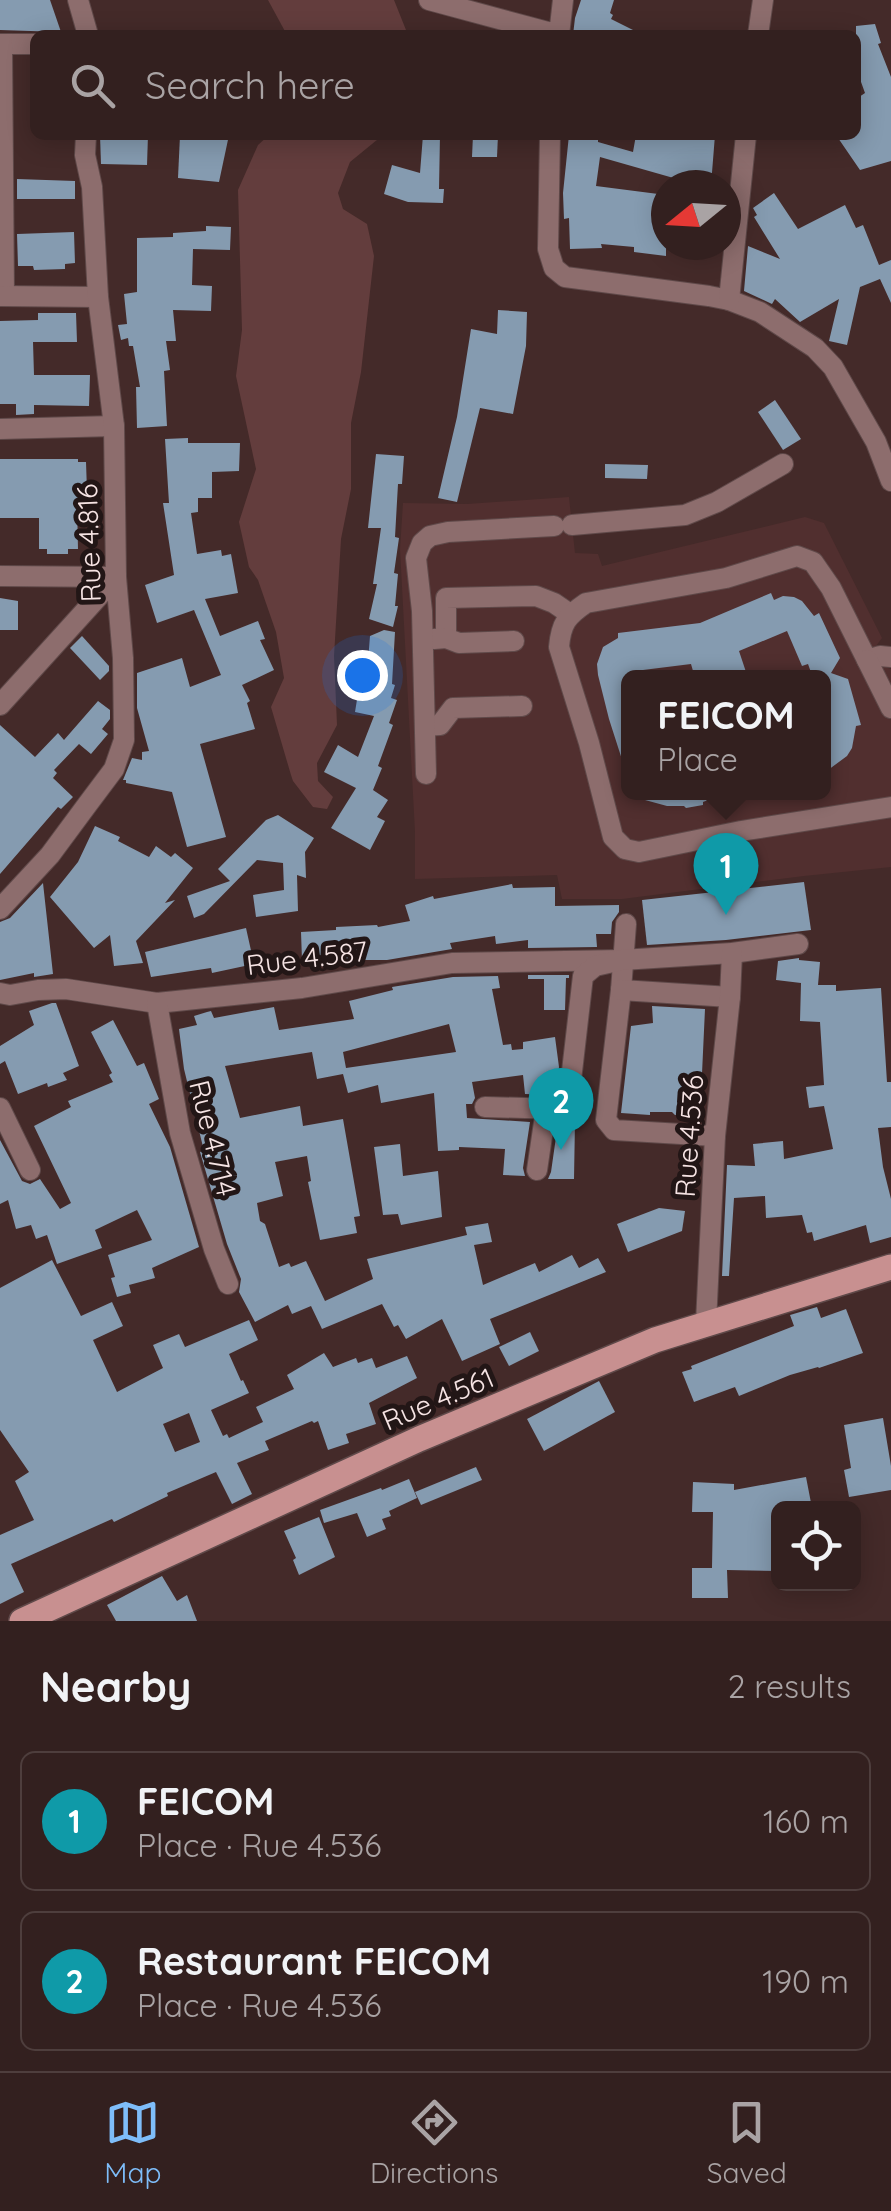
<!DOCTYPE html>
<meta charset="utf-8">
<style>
:root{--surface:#33201f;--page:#3e2d2c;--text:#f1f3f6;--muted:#a9a3a4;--line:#4e3e3d;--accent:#7ebdf9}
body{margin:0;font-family:Quicksand,sans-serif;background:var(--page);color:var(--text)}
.controls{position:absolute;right:30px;bottom:30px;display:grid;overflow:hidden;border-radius:15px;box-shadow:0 5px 25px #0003}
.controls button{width:90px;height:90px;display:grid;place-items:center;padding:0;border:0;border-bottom:2px solid var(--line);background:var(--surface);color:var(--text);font:50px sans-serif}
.compass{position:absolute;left:651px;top:170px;width:90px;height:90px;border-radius:50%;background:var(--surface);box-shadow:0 5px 25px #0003;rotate:252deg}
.you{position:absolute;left:362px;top:675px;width:35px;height:35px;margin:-25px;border:8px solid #fff;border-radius:50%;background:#1a73e8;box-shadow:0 0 0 15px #1a73e833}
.badge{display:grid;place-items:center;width:65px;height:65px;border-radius:50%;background:var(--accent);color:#fff;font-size:32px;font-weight:700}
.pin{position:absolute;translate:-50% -82px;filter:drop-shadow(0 2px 5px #0008)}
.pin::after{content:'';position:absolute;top:52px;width:35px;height:30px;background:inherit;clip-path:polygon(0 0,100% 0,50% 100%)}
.popup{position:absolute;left:621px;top:670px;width:210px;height:130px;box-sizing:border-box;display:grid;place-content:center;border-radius:15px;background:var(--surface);filter:drop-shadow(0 2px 8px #0005);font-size:32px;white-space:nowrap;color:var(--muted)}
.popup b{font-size:38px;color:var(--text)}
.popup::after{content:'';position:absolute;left:50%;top:100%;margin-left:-20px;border:20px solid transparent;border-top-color:var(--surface)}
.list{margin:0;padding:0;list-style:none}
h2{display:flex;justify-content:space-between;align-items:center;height:130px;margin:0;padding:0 40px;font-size:42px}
h2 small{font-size:32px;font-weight:400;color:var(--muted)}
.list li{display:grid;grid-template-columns:65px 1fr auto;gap:30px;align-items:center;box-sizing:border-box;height:140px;margin:0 20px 20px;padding:0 20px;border:2px solid var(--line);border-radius:15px}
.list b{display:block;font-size:38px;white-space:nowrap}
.list p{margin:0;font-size:32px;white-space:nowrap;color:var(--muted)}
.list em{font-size:32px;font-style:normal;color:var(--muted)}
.icon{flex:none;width:55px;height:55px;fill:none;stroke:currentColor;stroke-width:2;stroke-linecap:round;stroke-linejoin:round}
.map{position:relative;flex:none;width:891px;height:1621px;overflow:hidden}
.search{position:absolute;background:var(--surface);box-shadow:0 5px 25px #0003;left:30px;right:30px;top:30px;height:110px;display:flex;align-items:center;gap:25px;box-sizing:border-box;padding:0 35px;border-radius:15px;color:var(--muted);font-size:38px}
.sheet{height:450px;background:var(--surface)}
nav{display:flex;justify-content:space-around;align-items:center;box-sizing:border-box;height:140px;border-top:2px solid var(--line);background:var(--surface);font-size:28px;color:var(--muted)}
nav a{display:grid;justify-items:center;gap:5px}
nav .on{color:var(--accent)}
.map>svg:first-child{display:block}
.built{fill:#512f2f;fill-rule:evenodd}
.green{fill:#633d3d}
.building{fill:#859bb0;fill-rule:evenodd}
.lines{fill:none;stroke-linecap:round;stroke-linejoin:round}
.minor-casing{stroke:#5f4949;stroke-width:22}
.major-casing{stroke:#5f4949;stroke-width:28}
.minor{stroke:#8d6d6d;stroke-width:20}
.major{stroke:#c89090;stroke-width:25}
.labels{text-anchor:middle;stroke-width:10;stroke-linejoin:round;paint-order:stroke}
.street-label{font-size:28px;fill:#f6e4e4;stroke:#221616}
</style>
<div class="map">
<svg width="891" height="1621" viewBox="0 0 891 1621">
<rect width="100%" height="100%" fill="#442a29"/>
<path class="built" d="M569 497 575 553 598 554 602 566 805 517 824 523 882 638 876 646 883 666 891 669V867L804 876 622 899H562L557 875 415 879V832L400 549 403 503 467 504ZM628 678H824V792H628Z"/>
<g class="green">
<polygon points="268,0 394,0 408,35 287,35"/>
<polygon points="269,135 383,135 350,162 338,193 343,209 367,224 374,256 361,372 351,423 351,489 341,539 334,656 337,725 317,763 318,781 333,797 327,809 313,807 293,781 291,775 271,707 284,678 276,632 258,580 249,567 239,522 256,469 236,376 242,330 238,190 258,145"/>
</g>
<g class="building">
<polygon points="0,0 50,0 61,32 0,30"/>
<polygon points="581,0 614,0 610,13 613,15 611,19 643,35 573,35 575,18"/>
<polygon points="875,24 881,43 878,44 891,77 891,161 860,170 836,135 856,135 856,99 865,93 856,68 856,26"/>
<polygon points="100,135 148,135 147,165 101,164"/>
<polygon points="180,135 229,135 219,182 178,178"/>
<polygon points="423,135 440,135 439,189 444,189 443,203 408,202 384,194 392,165 420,173"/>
<polygon points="473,135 498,135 497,157 472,157"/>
<polygon points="569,135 598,135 598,142 633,152 636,135 715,135 711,185 698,185 600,157 596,186 666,195 664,224 666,224 666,256 634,252 634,247 601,244 602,248 570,249 569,218 564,219 563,193"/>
<polygon points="17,179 75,181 75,199 17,199"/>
<polygon points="774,193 798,229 845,205 856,228 863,225 879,265 891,260 891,303 880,279 860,287 847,345 829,341 839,299 800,322 775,299 772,304 744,291 748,246 780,259 754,217 757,215 753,208"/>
<polygon points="206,226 231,227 230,250 193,249 192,285 212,286 211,311 173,310 176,341 166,341 170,370 164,371 167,426 137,428 136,387 140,387 133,346 129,346 128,338 121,340 118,325 127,324 124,294 137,292 137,238 173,237 173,233 206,231"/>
<polygon points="74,232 75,263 65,264 65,269 34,270 33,266 18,266 17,234"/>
<polygon points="498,310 527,312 526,346 513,414 480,408 457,502 438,498 457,417 471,329 497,334"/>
<polygon points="38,313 76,313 77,342 33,342 34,375 90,375 89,406 34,405 34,414 16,415 16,404 0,404 0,321 38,320"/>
<polygon points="775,400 801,439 783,450 758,412"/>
<polygon points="188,438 188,443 240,443 239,471 212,472 212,498 198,498 198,512 191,513 197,554 221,550 222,556 231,554 238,593 205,599 220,636 258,621 265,639 260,640 274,670 242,685 250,701 247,703 255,729 200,744 226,837 187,847 172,792 126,783 126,780 123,780 132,758 142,760 142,752 149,751 137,708 137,673 182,658 190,687 221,675 194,610 157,623 145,585 174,575 163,503 169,503 165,439"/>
<polygon points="376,454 404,456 402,484 398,484 395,537 399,538 394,573 398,574 395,606 398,606 393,627 369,619 377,584 373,584 381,528 368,528"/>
<polygon points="0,459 78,459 78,462 86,462 87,491 83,492 83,501 77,501 78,549 68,549 68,554 47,554 47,549 39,549 39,518 0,518"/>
<polygon points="605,464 648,465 647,479 605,478"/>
<polygon points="771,593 774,600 783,596 794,597 802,601 814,616 819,613 840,658 831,673 848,679 861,725 856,726 852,748 847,756 824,773 824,678 813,678 808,664 802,666 787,631 739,651 748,678 695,678 691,664 635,671 637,678 628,678 628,771 626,772 609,719 598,675 597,664 603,647 618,638 618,633 700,623"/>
<polygon points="0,598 18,601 18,630 0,630"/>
<polygon points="384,630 395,632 392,684 395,685 391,698 397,700 389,723 393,725 378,766 382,768 373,790 388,800 377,817 385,821 370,850 331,828 356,788 324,772 338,745 358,757 374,716 355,712 361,675 366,687 370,636"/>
<polygon points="82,636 109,666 109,671 100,680 70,648"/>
<polygon points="98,701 110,710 110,719 102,729 108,734 91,754 79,744 54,770 57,773 53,778 73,797 61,809 58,807 0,874 0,725 35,757 58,733 64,740"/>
<polygon points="634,792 724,792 724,794 703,802 703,805 686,808 684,806 667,806 634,797"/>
<polygon points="278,815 314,838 305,852 306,878 297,875 298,911 256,917 253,895 284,890 283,863 257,860 204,914 194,918 187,896 230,881 218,869 266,820"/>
<polygon points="95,826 120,837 118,841 149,857 156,846 171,857 175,853 193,868 165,903 175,900 136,941 143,963 114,966 110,935 94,948 50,897 78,862"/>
<polygon points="804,882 811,930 726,940 647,945 642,900"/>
<polygon points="43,883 53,974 34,977 34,973 0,980 0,922 10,918"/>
<polygon points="512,884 513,888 555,887 555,906 619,905 619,912 612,922 611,934 596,934 597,947 528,948 528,940 496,944 495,936 450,943 452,949 387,960 302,960 301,932 336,930 336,927 377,925 378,927 410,921 405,905 433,896 434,899"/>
<polygon points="246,928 254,964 212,973 211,968 151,977 145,952"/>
<polygon points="799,958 799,960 820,962 818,985 836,985 836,991 881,988 887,1082 891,1082 891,1127 878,1128 883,1167 891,1199 891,1237 870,1243 866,1225 814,1241 812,1232 807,1233 802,1215 766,1218 765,1196 734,1198 729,1276 722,1276 727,1165 755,1166 753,1144 783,1141 784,1159 833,1149 824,1106 809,1108 806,1087 824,1085 820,1022 800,1021 801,983 776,980 778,961"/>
<polygon points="528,975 569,975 569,978 566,978 565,1010 544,1010 544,979 528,979"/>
<path d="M498 976 500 988 492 989 503 1045 511 1044 512 1050 523 1049V1042L555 1037 559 1067 555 1095 525 1094 523 1075 472 1082 475 1098 472 1104H466L467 1118 530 1122 523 1168 525 1176 503 1175 505 1149 459 1147V1150L438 1151 434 1093 381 1103 378 1085 348 1093 343 1074 317 1079 312 1052 225 1066 240 1118 300 1106 303 1126 343 1119 360 1216 354 1217 357 1233 320 1240 308 1182 311 1181 307 1156 275 1162 283 1196 257 1203 260 1221 265 1224 279 1267 289 1263 291 1267 306 1261 325 1301 373 1279 367 1259 467 1235 465 1227 488 1223 492 1242 474 1245 483 1285 535 1263 539 1272 572 1255 579 1268 598 1258 606 1272 490 1319 500 1344 462 1361 442 1319 406 1339 398 1325 394 1327 382 1304 322 1329 311 1306 292 1314 288 1305 255 1322 239 1292 241 1279 227 1244 200 1152 204 1151 184 1069 179 1029 197 1025 194 1016 207 1012 211 1011 214 1018 274 1007 279 1030 354 1019 349 1001 393 990 392 987 453 977ZM449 1024 456 1052 346 1068 343 1052Z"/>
<polygon points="52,1003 56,1003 79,1066 63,1073 67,1080 48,1087 47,1083 18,1094 5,1061 0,1064 0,1046 34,1025 29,1011"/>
<polygon points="652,1006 705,1009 700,1117 675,1115 672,1112 650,1112 650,1115 621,1113 631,1026 653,1023"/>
<polygon points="113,1020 137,1066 144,1063 159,1099 149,1104 170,1147 199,1247 152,1268 155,1278 129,1285 131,1293 117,1297 111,1278 115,1277 108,1255 152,1240 137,1210 95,1230 102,1248 57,1264 47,1235 36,1239 31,1225 16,1229 8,1200 0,1204 0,1140 22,1181 30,1184 40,1179 60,1209 71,1203 34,1126 71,1107 68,1101 113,1082 109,1075 112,1073 91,1032"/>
<polygon points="575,1121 574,1179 548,1179 551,1172 558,1123"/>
<polygon points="400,1144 403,1176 438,1171 442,1217 401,1225 398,1214 383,1215 374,1147"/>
<polygon points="659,1208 685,1211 682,1231 628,1252 617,1224"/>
<path d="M52 1260 81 1316 112 1302 123 1326 93 1340 117 1392 163 1368 153 1345 179 1334 185 1347 249 1320 258 1340 229 1354 241 1381 243 1380 249 1393 211 1410 223 1436 227 1434 229 1438 263 1422 256 1407 294 1389 287 1375 324 1353 333 1367 356 1358 358 1363 372 1358 376 1368 407 1356 417 1378 369 1403 376 1424 346 1434 349 1443 328 1450 318 1421 314 1423 312 1421 265 1441 269 1450 237 1463 252 1494 232 1504 216 1472 167 1493 168 1496 114 1522 112 1519 11 1564 24 1592 0 1604V1535L34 1520 15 1481 29 1472 0 1430V1288ZM189 1413 200 1442 175 1452 163 1424Z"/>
<polygon points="817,1307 821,1318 846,1309 863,1353 819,1368 818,1367 790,1375 739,1396 735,1387 694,1402 682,1372 692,1369 691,1366 794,1326 790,1315"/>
<polygon points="530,1332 539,1351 509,1366 499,1347"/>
<polygon points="599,1381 615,1412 544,1451 527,1419"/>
<polygon points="883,1418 891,1466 891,1490 849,1497 844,1470 851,1468 844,1425"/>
<polygon points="476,1467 482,1480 421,1505 415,1492"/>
<polygon points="806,1477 812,1508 778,1508 778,1571 727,1570 728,1598 692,1598 692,1568 712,1568 713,1512 692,1512 693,1482 734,1484 734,1490"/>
<polygon points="409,1479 417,1498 389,1511 391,1516 382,1519 386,1529 367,1537 357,1513 324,1523 320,1510 381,1488 382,1490"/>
<polygon points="319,1517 335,1557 299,1575 293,1560 296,1558 284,1531"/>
<polygon points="162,1576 177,1601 187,1595 197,1621 116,1621 107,1605"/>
</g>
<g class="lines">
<g class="minor-casing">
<g id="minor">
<polyline points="78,0 88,35"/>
<polyline points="429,0 559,35 563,0"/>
<polyline points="758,35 763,0"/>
<polyline points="0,44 35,44"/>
<polyline points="2,44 4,296"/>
<polyline points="550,135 548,249 554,268 565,277 709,296 729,300 760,312 815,348 833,367 876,442 891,481"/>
<polyline points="0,296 98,297"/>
<polyline points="729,300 746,135"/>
<polyline points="0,429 114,426"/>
<polyline points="572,525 685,515 717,502 783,464"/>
<polyline points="0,576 116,577"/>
<polyline points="446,638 446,598 536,596 554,603 570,614"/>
<polyline points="434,639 446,638 459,643 514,641"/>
<path d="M891 657 880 656 867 660 831 588 813 562 797 556 726 578 586 603C567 616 561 623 559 647L589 743 613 837 625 849 639 852 741 831 891 807"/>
<polyline points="867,660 891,708"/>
<polyline points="0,705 116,577"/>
<polyline points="425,726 440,725 453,708 522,706"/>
<polyline points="426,774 422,611 416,558 422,543 430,536 448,532 554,526"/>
<polyline points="0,909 50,855 87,805 114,769 124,740 123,658 116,577 114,426 98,297 92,187 85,155 86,135"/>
<polyline points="626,924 621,990 606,1120 614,1130 715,1136"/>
<polyline points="621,990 730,997"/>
<polyline points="0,993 10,995 38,990 66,989 157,1003 302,988 452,963 622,960"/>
<polyline points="157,1003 180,1133 214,1249 228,1284"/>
<polyline points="485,1107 561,1109 568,1106 583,976 595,966 622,960 732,953 798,944"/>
<polyline points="0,1108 30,1170"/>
<polyline points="537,1170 546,1109"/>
<polyline points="706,1323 715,1136 730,997 732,953"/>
</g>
</g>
<g class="major-casing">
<polyline id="major" points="22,1621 419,1439 655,1340 891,1267"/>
</g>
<use href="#minor" class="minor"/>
<use href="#major" class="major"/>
</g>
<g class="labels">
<g class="street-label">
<text transform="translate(89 543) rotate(-92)" y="10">Rue 4.816</text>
<text transform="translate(307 958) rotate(-7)" y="10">Rue 4.587</text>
<text transform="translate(689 1136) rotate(-86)" y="10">Rue 4.536</text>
<text transform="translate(213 1138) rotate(76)" y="10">Rue 4.714</text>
<text transform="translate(438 1399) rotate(-23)" y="10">Rue 4.561</text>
</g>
</g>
</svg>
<div class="controls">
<button><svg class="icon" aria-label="locate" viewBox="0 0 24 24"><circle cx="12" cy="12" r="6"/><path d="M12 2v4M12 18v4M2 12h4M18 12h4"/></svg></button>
</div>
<svg class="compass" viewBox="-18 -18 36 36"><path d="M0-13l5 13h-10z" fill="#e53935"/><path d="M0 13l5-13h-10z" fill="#a9a3a4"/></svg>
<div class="you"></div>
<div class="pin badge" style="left:726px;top:915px;background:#0f9aa8">1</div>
<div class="popup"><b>FEICOM</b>Place</div>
<div class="pin badge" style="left:561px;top:1150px;background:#0f9aa8">2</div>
<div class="search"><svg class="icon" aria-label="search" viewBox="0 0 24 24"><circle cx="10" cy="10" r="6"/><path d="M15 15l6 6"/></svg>Search here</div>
</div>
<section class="sheet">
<h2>Nearby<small>2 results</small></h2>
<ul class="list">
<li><span class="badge" style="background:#0f9aa8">1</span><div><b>FEICOM</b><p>Place · Rue 4.536</p></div><em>160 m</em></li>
<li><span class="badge" style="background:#0f9aa8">2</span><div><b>Restaurant FEICOM</b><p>Place · Rue 4.536</p></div><em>190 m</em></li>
</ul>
</section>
<nav>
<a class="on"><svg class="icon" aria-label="map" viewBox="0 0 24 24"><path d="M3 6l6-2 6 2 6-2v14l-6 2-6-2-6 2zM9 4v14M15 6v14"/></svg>Map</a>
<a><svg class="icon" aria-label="directions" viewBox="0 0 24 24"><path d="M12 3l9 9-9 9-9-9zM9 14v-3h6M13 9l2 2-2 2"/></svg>Directions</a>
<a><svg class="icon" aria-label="saved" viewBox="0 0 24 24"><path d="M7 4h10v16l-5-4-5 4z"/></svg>Saved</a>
</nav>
